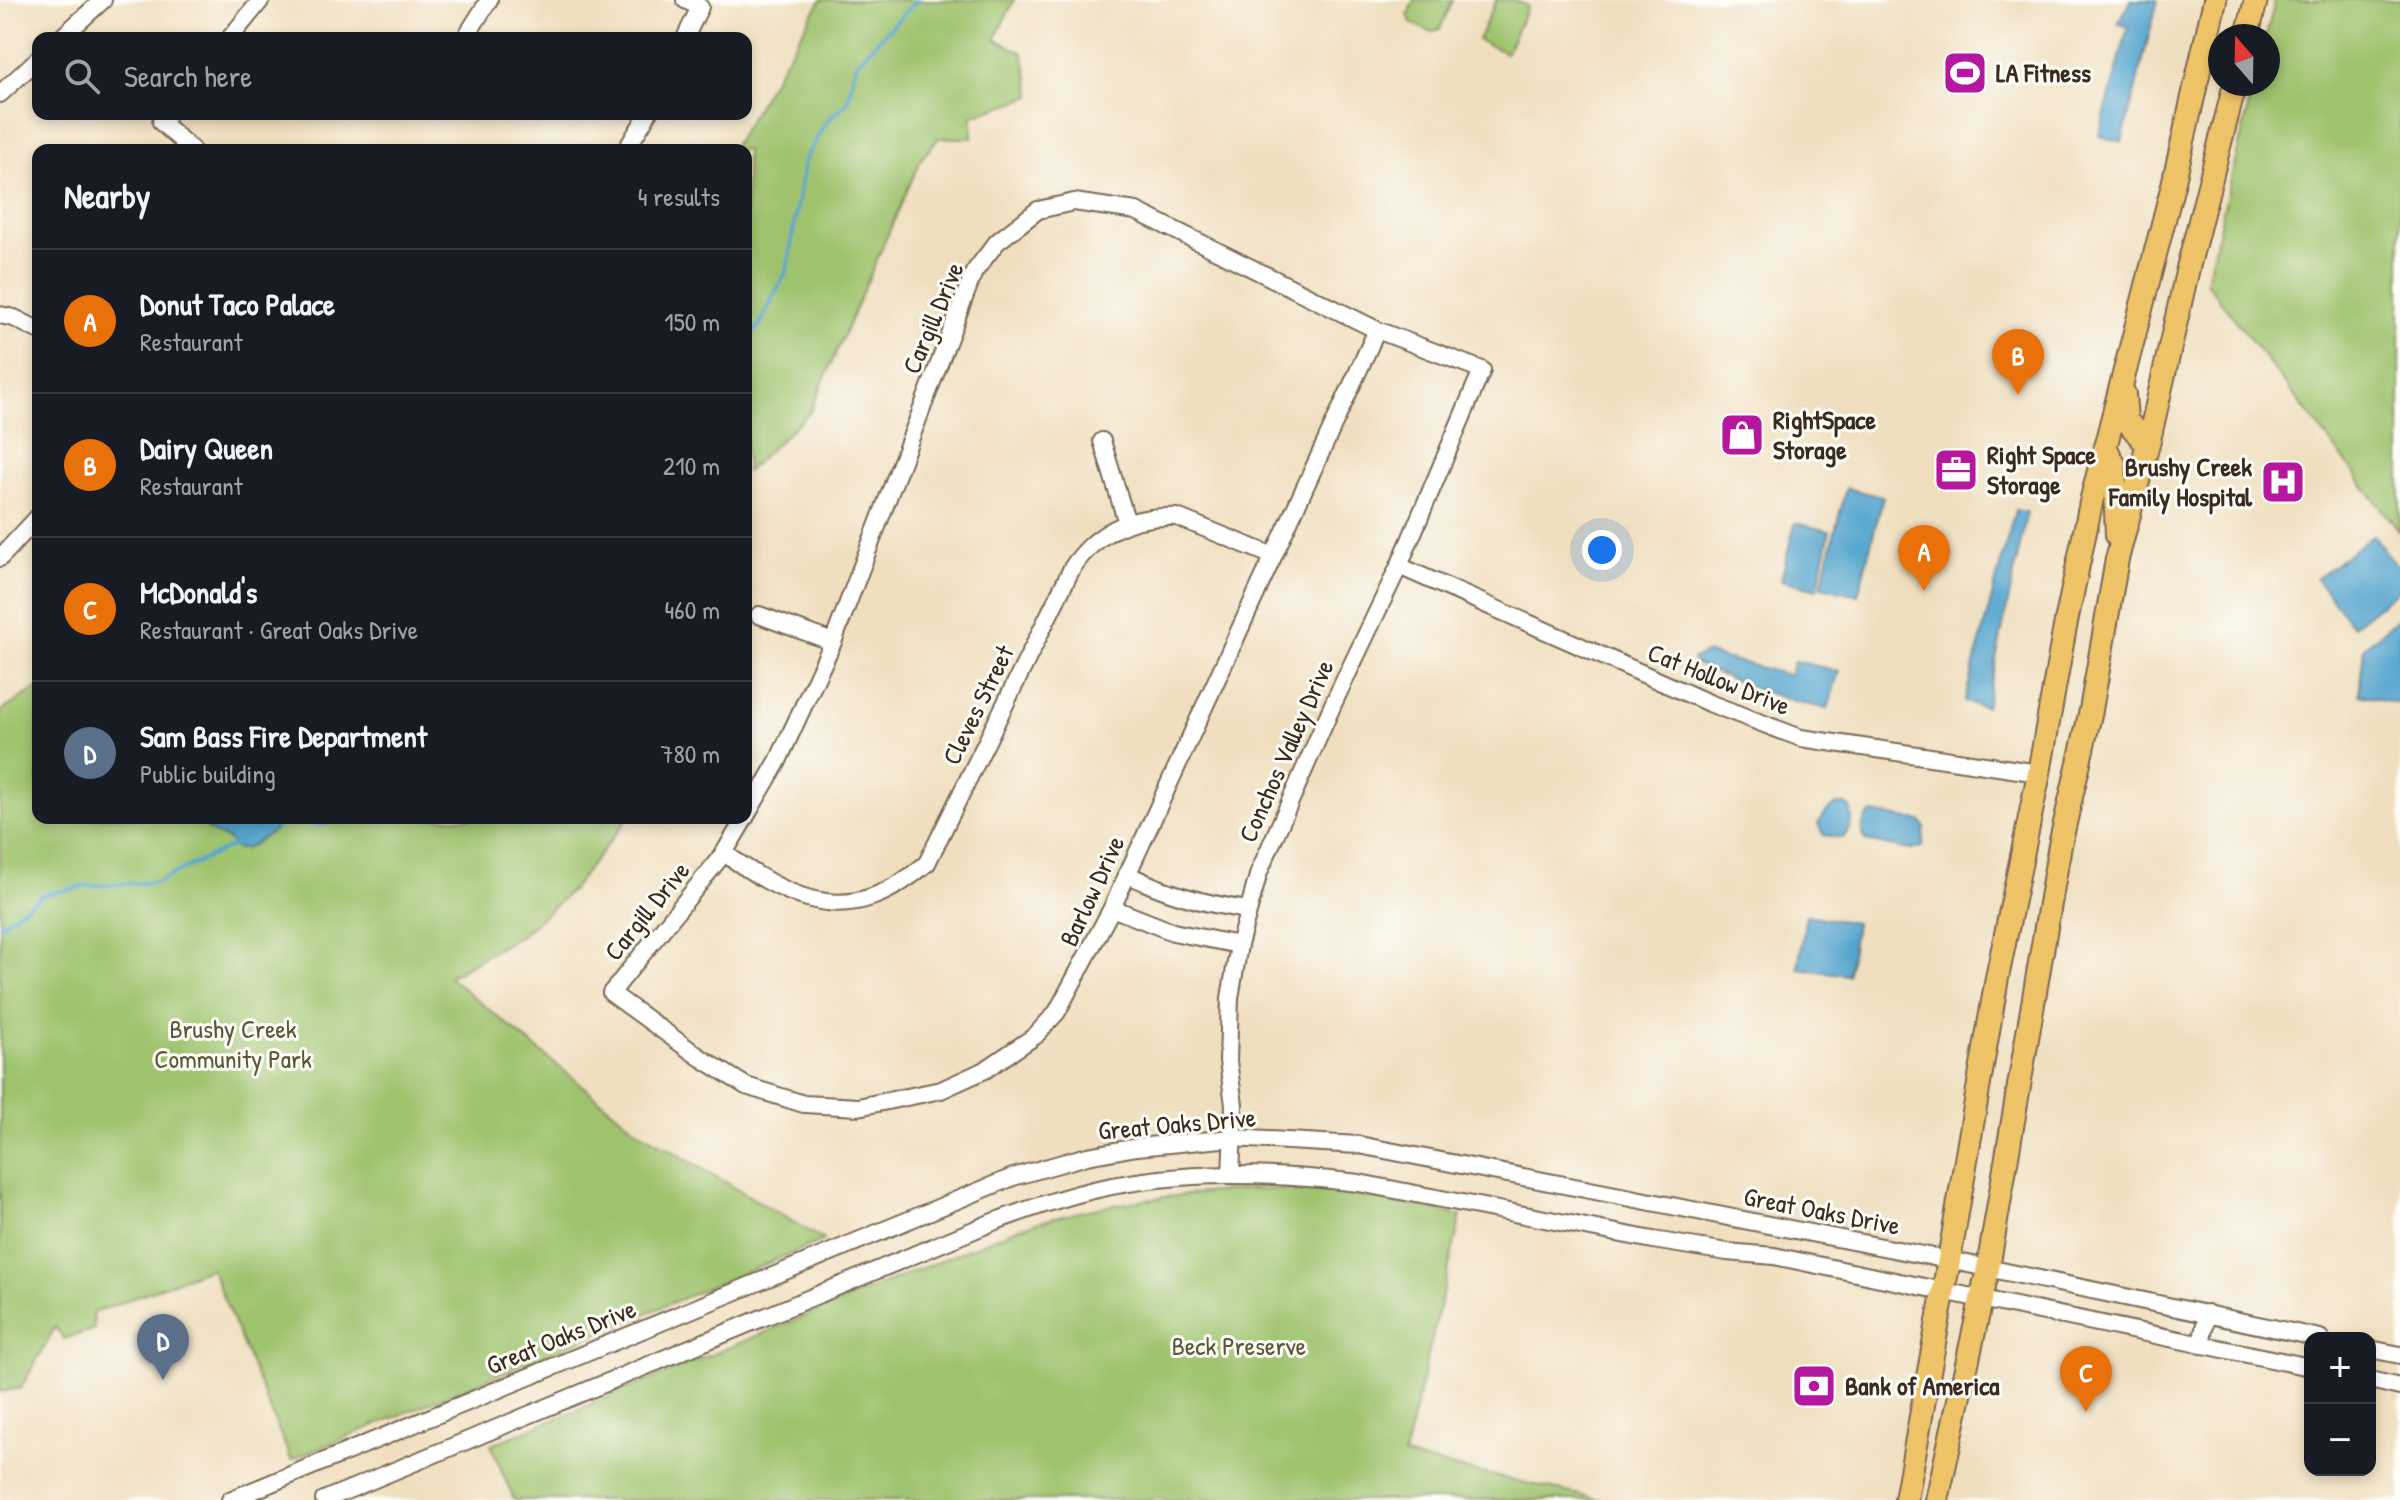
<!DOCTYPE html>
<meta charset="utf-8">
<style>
:root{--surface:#171b24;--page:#242831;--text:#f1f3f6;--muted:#9ea1a6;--line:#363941;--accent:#ea580c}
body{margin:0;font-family:"Patrick Hand",sans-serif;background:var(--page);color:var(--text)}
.controls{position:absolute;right:24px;bottom:24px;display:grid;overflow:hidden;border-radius:16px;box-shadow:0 4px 12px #0003}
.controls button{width:72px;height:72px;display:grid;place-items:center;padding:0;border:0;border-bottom:2px solid var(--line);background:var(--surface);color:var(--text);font:40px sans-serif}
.compass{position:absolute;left:2208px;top:24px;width:72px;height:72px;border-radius:50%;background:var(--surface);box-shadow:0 4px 12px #0003;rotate:340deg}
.you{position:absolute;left:1602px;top:550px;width:28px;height:28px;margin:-20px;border:6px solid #fff;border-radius:50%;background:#1a73e8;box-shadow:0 0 0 12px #1a73e833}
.badge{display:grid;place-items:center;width:52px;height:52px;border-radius:50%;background:var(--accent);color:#fff;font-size:26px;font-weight:700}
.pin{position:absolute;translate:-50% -66px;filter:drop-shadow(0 2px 4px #0008)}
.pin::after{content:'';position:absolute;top:42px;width:28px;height:24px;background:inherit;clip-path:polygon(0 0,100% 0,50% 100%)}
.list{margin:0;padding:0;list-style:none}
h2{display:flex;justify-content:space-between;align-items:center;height:104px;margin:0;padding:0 32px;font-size:34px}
h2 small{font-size:26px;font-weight:400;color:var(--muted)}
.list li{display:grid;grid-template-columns:52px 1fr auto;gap:24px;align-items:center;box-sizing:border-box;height:144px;padding:0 32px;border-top:2px solid var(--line)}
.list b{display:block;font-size:30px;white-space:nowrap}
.list p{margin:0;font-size:26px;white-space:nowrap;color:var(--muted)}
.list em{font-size:26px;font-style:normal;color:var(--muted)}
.icon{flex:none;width:44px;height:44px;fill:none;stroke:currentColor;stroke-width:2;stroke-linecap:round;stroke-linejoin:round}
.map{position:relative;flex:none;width:2400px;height:1500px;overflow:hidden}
.search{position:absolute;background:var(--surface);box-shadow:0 4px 12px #0003;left:32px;top:32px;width:720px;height:88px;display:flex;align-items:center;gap:20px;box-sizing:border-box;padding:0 28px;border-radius:16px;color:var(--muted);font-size:30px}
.panel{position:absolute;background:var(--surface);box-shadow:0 4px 12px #0003;left:32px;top:144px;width:720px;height:680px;border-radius:16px}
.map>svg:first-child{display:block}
.green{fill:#9fc36d;stroke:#6d7646;stroke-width:2}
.water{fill:#54a5ce;stroke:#486876;stroke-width:2}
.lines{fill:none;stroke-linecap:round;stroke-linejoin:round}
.stream{stroke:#54a5ce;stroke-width:4}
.minor-casing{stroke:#7a6956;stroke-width:20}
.major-casing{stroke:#7a6956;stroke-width:26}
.minor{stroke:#fff;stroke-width:16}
.major{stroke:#efc469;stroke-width:22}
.labels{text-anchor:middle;stroke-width:6;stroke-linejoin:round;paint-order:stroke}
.poi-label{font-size:26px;font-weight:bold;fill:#3b2a1e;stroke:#fdfcf7;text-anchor:start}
.street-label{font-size:26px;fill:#3b2a1e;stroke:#fdfcf7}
.park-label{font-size:26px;fill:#595836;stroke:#fdfcf7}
</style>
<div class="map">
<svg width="2400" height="1500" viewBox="0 0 2400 1500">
<rect width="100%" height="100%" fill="#fdfcf7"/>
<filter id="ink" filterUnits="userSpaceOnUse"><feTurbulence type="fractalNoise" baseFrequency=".0125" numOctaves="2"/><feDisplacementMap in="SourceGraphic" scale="16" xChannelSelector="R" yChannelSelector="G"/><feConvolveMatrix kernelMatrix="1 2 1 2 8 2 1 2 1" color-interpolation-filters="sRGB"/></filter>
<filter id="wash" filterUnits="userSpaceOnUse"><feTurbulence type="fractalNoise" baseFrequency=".006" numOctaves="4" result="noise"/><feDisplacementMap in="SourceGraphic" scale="32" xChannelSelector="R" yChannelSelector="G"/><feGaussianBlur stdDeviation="1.8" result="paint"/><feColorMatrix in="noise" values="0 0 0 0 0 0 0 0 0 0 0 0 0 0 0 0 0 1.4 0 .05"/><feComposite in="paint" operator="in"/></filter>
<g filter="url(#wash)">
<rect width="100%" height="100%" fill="#f0dfbf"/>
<g class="green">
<polygon points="821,0 1014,0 995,39 1023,53 1032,96 972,116 972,138 939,138 921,159 810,412 746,472 746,150 731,150"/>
<polygon points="1414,0 1453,0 1440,29 1431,32 1411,23 1408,14"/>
<polygon points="1496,0 1515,0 1528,6 1506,53 1478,40"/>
<polygon points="2275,0 2400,0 2400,532 2206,282 2254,84 2268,84 2266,36"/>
<polygon points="38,687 38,818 628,818 572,890 524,933 449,977 638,1131 824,1240 291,1460 211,1268 93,1313 94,1329 64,1339 55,1327 21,1388 0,1392 0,712"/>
<path d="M1248 1189 1316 1190 1391 1200 1461 1216 1404 1456 1603 1500H514L491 1445 1022 1227C1096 1204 1171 1195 1248 1189Z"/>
</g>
<g class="water">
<path d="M2131 0H2158L2122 142 2099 136 2128 27 2118 23C2121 13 2129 10 2131 0Z"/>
<polygon points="1846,488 1883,497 1858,595 1821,586"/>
<polygon points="2015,510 2027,512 1986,707 1964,702"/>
<polygon points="1795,523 1830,531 1817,589 1781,580"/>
<polygon points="2373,535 2400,570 2400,589 2353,626 2316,579"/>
<polygon points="2400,617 2400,704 2359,694 2364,647"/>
<path d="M1705 653 1789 675 1794 661 1839 671 1828 709C1780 700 1738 683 1694 663L1693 659Z"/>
<path d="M1845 804 1850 807C1854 820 1851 828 1843 838L1824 835 1818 824C1826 811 1829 805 1845 804Z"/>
<path d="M1872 813 1921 821 1925 827 1923 847 1910 850 1866 841C1859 830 1862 825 1868 815Z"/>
<polygon points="205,818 259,818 281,826 246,849 236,849 229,840 208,830"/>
<polygon points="1806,915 1856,923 1848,975 1798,968"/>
</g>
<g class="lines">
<g class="stream">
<polyline points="746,341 759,326 787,270 804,162 826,122 848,101 856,63 917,0"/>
<polyline points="276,828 288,823 326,825 334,818"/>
<polyline points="0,925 43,895 85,886 157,882 238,843"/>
</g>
</g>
</g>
<g filter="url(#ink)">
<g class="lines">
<g class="minor-casing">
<g id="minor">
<polyline points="685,0 700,7 685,38"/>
<polyline points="61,38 103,0"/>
<polyline points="230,38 261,0"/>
<polyline points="465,38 489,0"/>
<polyline points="0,94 38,59"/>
<polyline points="168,114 161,122 192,150"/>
<polyline points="626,150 648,114"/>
<polyline points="0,315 14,318 38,330"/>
<polyline points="1102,441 1127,523"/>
<polyline points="0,558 38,517"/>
<polyline points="1399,566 1709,703 1801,738 2039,773"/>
<polyline points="759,615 833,642"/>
<polyline points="746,816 778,761 833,642 974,272 997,242 1038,210 1074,202 1136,211 1377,330 1482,370 1399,566 1334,702 1259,872 1239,945 1230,998 1228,1061 1234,1105 1231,1175"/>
<polyline points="745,818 724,853 611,993 698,1056 746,1086 804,1104 858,1107 941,1090 985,1070 1035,1036 1057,1012 1112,908 1377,330"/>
<path d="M724 853C798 905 852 928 927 863L1072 568C1097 531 1133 515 1177 517L1271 555"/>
<path d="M1127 874C1166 894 1205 904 1248 910"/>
<polyline points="1112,908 1173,932 1239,945"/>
<polyline points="2201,1345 2207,1313"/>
<polyline points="2370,1349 2400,1355"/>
<polyline points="2370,1380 2400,1387"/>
<polyline points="230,1500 1013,1177 1087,1156 1137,1147 1232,1138 1359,1145 1949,1260 2320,1338"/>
<path d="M324 1500 993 1222C1028 1209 1062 1197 1098 1189 1183 1170 1273 1173 1359 1183L1653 1240 1727 1252 1774 1256 2310 1367"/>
</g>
</g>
<g class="major-casing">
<g id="major">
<polyline points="2247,36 2256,0"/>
<polyline points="2124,394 2126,420 2142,439 2149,440"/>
<polyline points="2105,447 2114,464 2117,535"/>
<polyline points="1906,1500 1949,1260 1997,978 2039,773 2065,627 2092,498 2173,185 2215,0"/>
<polyline points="1937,1500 1988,1268 2060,845 2091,710 2117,559 2149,440 2188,268 2235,84"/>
</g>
</g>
<use href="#minor" class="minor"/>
<use href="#major" class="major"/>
</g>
</g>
<defs>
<g id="stadium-square" transform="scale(2.3)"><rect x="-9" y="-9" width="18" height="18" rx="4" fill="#b5179e" stroke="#fdfcf7"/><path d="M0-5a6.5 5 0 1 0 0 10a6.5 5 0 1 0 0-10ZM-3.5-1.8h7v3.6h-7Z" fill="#fff"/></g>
<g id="shop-square" transform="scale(2.3)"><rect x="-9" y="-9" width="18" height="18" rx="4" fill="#b5179e" stroke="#fdfcf7"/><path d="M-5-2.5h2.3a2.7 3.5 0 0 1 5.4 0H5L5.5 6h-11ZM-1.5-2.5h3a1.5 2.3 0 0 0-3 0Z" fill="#fff"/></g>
<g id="office-square" transform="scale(2.3)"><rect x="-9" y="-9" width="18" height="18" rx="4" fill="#b5179e" stroke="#fdfcf7"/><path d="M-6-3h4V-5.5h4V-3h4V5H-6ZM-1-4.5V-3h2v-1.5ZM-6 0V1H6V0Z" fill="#fff"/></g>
<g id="hospital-square" transform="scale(2.3)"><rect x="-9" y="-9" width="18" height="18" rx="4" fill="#b5179e" stroke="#fdfcf7"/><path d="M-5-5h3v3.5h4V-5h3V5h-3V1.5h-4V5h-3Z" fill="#fff"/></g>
<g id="bank-square" transform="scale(2.3)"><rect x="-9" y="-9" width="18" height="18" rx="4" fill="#b5179e" stroke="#fdfcf7"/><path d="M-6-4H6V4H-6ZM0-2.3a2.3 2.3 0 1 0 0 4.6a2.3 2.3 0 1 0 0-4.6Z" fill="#fff"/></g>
</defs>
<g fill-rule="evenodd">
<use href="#stadium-square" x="1965" y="73"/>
<use href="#shop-square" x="1742" y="435"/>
<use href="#office-square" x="1956" y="470"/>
<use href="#hospital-square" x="2283" y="482"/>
<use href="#bank-square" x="1814" y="1386"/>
</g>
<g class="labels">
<g class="poi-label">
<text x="1996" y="82">LA Fitness</text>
<text x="1773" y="429">RightSpace<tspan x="1773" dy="30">Storage</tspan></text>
<text x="1987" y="464">Right Space<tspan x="1987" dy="30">Storage</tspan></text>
<text x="2252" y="476" text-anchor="end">Brushy Creek<tspan x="2252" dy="30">Family Hospital</tspan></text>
<text x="1845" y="1395">Bank of America</text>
</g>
<g class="street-label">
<text transform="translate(933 318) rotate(-67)" y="9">Cargill Drive</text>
<text transform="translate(1719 679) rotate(22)" y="9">Cat Hollow Drive</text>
<text transform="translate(978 705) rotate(-64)" y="9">Cleves Street</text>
<text transform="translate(1286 751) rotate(-66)" y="9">Conchos Valley Drive</text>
<text transform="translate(1092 891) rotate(-65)" y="9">Barlow Drive</text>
<text transform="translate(647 911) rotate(-51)" y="9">Cargill Drive</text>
<text transform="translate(1177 1124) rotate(-5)" y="9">Great Oaks Drive</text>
<text transform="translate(1822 1211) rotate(11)" y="9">Great Oaks Drive</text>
<text transform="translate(561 1337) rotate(-22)" y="9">Great Oaks Drive</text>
</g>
<g class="park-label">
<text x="233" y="1038">Brushy Creek<tspan x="233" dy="30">Community Park</tspan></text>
<text x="1239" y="1355">Beck Preserve</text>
</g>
</g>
</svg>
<div class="controls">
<button>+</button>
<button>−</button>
</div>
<svg class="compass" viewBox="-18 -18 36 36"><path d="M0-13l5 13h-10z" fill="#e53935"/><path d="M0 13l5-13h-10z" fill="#9ea1a6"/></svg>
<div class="you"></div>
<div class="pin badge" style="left:1924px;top:591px;background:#e8710a">A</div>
<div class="pin badge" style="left:2018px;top:395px;background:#e8710a">B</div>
<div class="pin badge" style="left:2086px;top:1412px;background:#e8710a">C</div>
<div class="pin badge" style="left:163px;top:1380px;background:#5c6f8a">D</div>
<div class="search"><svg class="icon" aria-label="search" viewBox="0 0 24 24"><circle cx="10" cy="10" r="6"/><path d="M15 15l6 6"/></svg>Search here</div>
<section class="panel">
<h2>Nearby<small>4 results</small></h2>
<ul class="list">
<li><span class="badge" style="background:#e8710a">A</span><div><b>Donut Taco Palace</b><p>Restaurant</p></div><em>150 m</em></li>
<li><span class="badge" style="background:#e8710a">B</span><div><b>Dairy Queen</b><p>Restaurant</p></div><em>210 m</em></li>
<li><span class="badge" style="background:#e8710a">C</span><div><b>McDonald's</b><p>Restaurant · Great Oaks Drive</p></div><em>460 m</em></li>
<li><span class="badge" style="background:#5c6f8a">D</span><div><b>Sam Bass Fire Department</b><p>Public building</p></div><em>780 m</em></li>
</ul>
</section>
</div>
